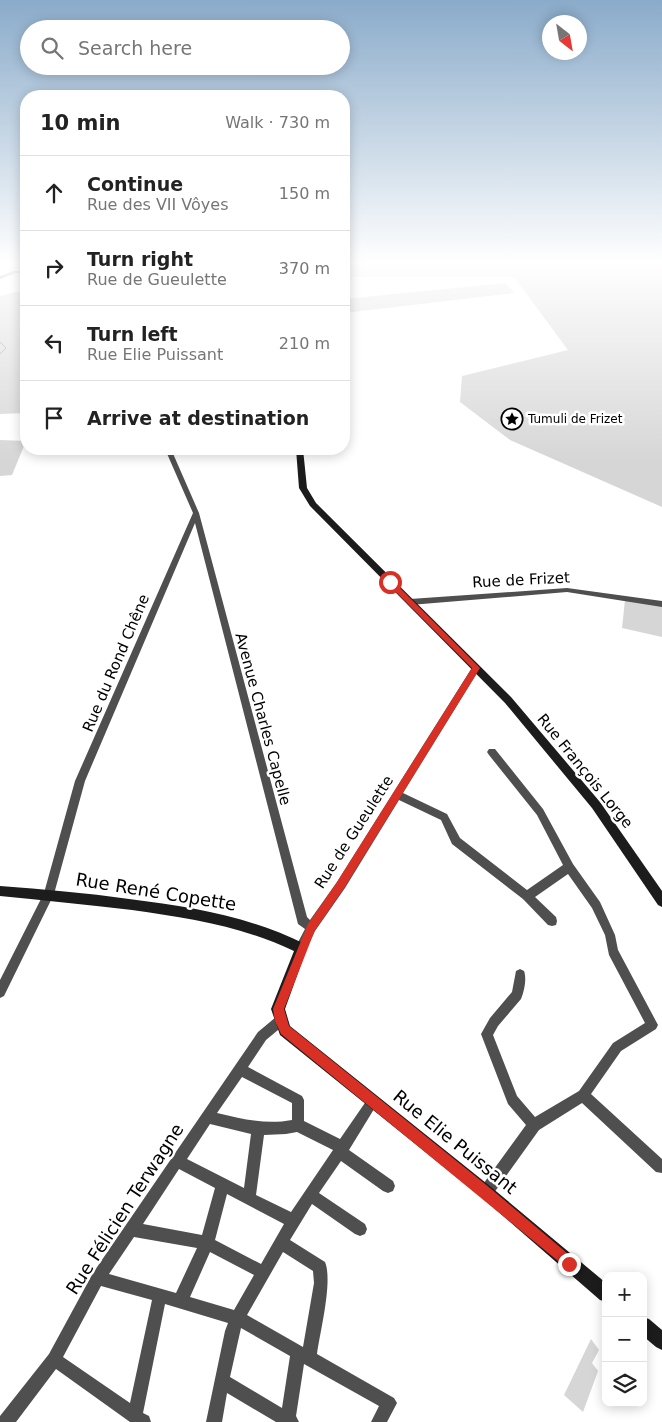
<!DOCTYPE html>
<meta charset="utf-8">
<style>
:root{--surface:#fff;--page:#f2f2f2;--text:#222;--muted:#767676;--line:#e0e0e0}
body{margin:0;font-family:"DejaVu Sans",sans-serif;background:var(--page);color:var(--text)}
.controls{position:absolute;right:15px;bottom:15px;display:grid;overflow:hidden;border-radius:10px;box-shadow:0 2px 12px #0003}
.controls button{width:45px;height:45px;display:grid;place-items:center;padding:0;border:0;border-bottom:1px solid var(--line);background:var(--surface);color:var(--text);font:25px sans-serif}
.compass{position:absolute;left:542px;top:15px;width:45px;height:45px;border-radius:50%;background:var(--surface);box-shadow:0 2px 12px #0003;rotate:149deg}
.stop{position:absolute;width:15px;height:15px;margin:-11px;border:4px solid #d93025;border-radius:50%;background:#fff}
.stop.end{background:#d93025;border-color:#fff;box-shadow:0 1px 5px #0008}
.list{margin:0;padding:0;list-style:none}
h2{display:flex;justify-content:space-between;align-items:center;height:65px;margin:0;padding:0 20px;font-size:21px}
h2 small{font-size:16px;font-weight:400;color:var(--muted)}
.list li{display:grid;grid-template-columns:32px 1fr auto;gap:15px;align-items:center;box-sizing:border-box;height:75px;padding:0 20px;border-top:1px solid var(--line)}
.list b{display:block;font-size:19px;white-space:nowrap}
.list p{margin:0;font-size:16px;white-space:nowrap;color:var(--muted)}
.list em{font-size:16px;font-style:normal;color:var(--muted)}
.icon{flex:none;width:28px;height:28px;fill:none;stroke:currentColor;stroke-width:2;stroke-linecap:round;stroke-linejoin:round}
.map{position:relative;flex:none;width:662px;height:1422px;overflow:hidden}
.search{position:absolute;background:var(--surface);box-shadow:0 2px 12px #0003;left:20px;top:20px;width:330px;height:55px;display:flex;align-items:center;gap:12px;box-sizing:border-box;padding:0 18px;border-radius:28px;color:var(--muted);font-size:19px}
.panel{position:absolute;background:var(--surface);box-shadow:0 2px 12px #0003;left:20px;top:90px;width:330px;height:365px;border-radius:20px}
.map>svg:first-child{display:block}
.green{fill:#d6d6d6}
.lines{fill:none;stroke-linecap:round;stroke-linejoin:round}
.stream{stroke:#9d9d9d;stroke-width:1}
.street{fill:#4f4f4f;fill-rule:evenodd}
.secondary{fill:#1c1c1c;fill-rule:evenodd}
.route{fill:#d93025}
.labels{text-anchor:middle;stroke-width:5;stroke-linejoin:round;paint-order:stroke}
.far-poi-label{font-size:12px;fill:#000;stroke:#fff;text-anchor:start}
.street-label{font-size:15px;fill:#000;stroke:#fff}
.near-street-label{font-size:18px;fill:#000;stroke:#fff}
</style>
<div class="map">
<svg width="662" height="1422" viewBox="0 0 662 1422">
<rect width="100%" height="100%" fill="#fff"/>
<g class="green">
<polygon points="344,262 662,262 662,507 510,440 460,402 462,376 568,350 514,277 344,277"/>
<polygon points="506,283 514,293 344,313 344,299"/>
<polygon points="15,292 20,292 26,307 26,413 0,414 0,296"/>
<polygon points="0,440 26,441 12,475 0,476"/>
<polygon points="625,600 662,605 662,637 622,628"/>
<polygon points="591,1339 599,1350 592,1363 598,1371 583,1412 564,1395"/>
</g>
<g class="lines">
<polyline class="stream" points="0,342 6,348 0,354"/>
<g class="street">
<polygon points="13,271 26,271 26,273 16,273 0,279 0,276"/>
<path d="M165 449H171L199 513 307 917 310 920 337 882 473 666H479L480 668 479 670 403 793 447 814 460 838 527 890 563 865 537 815 489 755 487 752 489 749H495L543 809 573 864 600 902 615 935 618 950 658 1025 656 1029 621 1051 591 1094 662 1159V1173L656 1172 582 1103 539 1130 491 1197 486 1199 481 1197 479 1192 481 1187 526 1125 508 1104 481 1034 490 1018 512 992 516 971 520 969 524 971C527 979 524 992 521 999L498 1026 493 1035 517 1096 535 1117 579 1091 613 1043 645 1023 609 955 605 935 592 908 568 874 535 897 556 917 557 921 556 925 552 926 548 925 523 899 452 844 441 820 399 800 345 888 315 931 305 952 301 953 297 952 295 948 305 929 298 924 297 920 195 523 85 781 54 894 4 996 0 998V980L44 893 75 781 193 513Z"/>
<polygon points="567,588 662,601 662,607 567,592 410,605 406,602 410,599"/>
<path d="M280 1015 284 1017 286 1021 284 1025 266 1040 248 1067 302 1096 304 1100V1121L340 1139 369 1097 373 1095 377 1097 379 1101 349 1150 393 1181 395 1186 393 1191 388 1193 383 1191 341 1161 319 1193 365 1224 367 1229 365 1234 360 1236 355 1234 312 1204 290 1240 325 1262C333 1281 320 1332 317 1354L394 1398 397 1403 387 1422H371L379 1406 304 1364 296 1416 299 1422H276L227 1393 222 1422H206L225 1331 228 1323 165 1304 143 1413 149 1416 151 1422H130L56 1369 16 1422H0V1416L49 1354 93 1273 258 1032 276 1017ZM242 1077 292 1103V1120C266 1125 242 1119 217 1113ZM210 1124 251 1134 244 1188 187 1159ZM297 1132 333 1150 291 1212 256 1195 264 1135 286 1134ZM179 1169 215 1188 202 1235 143 1224ZM227 1194 284 1224 261 1264 215 1240ZM134 1237 197 1248 176 1293 109 1274ZM210 1252 254 1275 234 1310 190 1297ZM283 1252 313 1271 314 1283 303 1347 247 1315ZM101 1286 152 1300 130 1403 63 1357ZM241 1328 290 1356 282 1408 230 1377Z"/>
</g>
<g class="secondary">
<polygon points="296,449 303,449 307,488 316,503 511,697 600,802 662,891 662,907 658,905 592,808 505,703 310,506 299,488"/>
<path d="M0 886C43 889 86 893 129 899 193 907 247 916 305 944L307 948 285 1009 290 1026 491 1187 606 1283V1302L600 1300 481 1197 280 1035 271 1009 294 951C242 926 188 918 132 910 88 905 44 900 0 896Z"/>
<polygon points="643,1317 649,1319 662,1330 662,1350 656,1347 643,1336"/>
</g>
</g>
<linearGradient id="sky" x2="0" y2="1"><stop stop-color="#8aabca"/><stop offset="0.57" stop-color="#fff"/><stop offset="1" stop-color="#fff" stop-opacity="0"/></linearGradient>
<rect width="662" height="461" fill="url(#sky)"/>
<polygon class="route" points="388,581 393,581 480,668 344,888 315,930 284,1009 289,1026 490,1188 574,1259 576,1264 574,1269 569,1270 281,1034 275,1021 273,1009 308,924 337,882 472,668 388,584"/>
<defs>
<g id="sight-ring" transform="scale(1.125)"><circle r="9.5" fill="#fff" stroke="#000" stroke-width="1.5"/><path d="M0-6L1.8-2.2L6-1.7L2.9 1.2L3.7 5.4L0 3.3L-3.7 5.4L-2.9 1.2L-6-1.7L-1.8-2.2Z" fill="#000"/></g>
</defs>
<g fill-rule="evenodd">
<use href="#sight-ring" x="512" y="419"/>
</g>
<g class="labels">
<g class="far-poi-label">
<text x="528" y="423">Tumuli de Frizet</text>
</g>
<g class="street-label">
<text transform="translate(521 580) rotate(-3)" y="5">Rue de Frizet</text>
<text transform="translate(116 663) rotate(-67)" y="5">Rue du Rond Chêne</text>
<text transform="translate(263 719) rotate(75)" y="5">Avenue Charles Capelle</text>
<text transform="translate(585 771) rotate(51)" y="5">Rue François Lorge</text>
<text transform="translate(354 832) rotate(-57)" y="5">Rue de Gueulette</text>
</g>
<g class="near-street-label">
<text transform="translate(156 892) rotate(9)" y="6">Rue René Copette</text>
<text transform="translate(455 1142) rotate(39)" y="6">Rue Elie Puissant</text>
<text transform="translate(125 1209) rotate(-57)" y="6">Rue Félicien Terwagne</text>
</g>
</g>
</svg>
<div class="controls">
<button>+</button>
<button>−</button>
<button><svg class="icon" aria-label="layers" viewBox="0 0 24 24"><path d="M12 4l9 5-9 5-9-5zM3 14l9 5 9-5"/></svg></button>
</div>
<svg class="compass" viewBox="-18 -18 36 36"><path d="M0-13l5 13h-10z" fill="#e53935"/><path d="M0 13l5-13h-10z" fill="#767676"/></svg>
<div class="stop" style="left:390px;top:582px"></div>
<div class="stop end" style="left:569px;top:1264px"></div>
<div class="search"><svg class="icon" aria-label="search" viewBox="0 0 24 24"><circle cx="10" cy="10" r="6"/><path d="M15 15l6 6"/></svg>Search here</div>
<section class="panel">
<h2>10 min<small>Walk · 730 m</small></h2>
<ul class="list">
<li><svg class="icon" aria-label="ahead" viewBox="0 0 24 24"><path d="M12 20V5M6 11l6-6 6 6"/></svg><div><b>Continue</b><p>Rue des VII Vôyes</p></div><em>150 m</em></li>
<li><svg class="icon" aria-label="right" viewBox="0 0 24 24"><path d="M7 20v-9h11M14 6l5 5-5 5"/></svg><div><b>Turn right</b><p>Rue de Gueulette</p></div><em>370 m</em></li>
<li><svg class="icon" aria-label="left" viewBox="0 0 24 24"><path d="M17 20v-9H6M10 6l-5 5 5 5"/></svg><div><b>Turn left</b><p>Rue Elie Puissant</p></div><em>210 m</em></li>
<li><svg class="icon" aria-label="arrive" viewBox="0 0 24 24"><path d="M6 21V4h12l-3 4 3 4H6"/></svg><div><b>Arrive at destination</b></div></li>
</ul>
</section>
</div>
